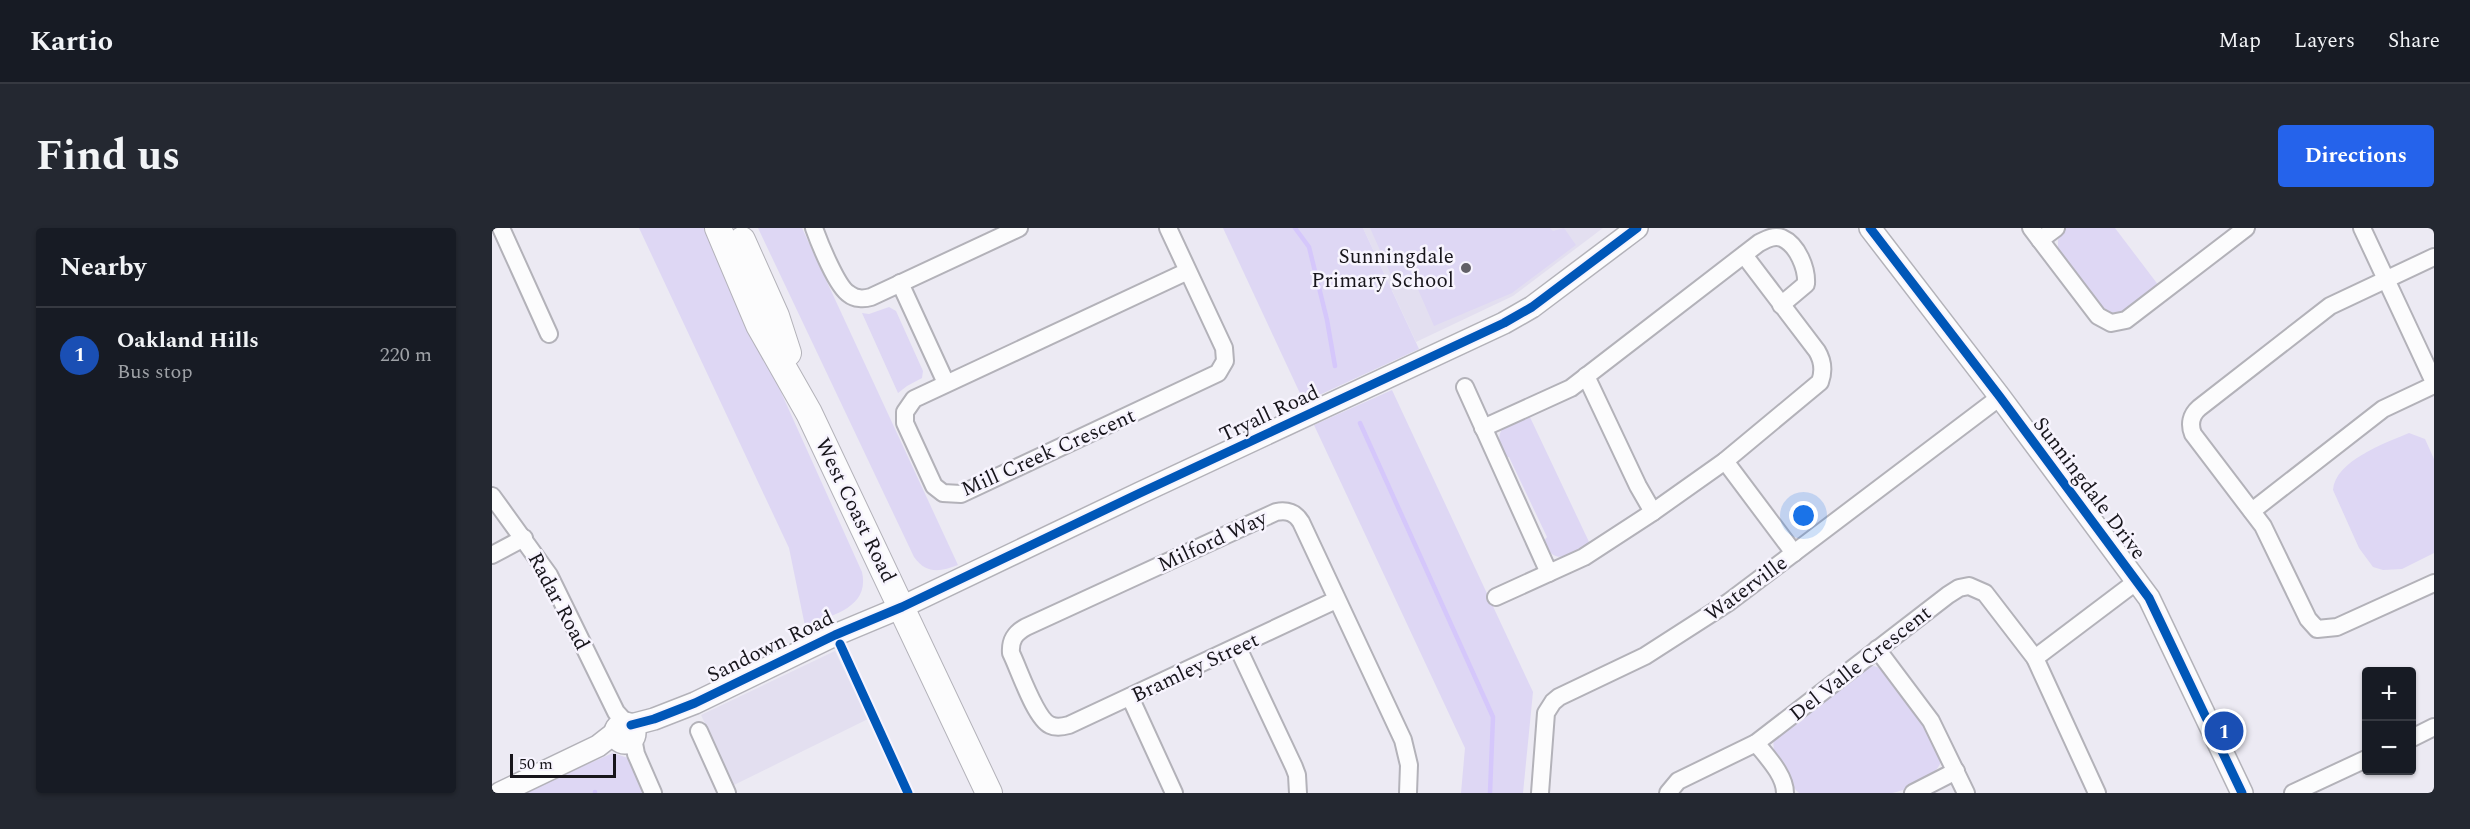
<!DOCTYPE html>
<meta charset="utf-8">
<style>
:root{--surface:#171b24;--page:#242831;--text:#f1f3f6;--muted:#9ea1a6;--line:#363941;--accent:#2563eb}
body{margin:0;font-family:Spectral,serif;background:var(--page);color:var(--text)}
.controls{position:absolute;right:18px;bottom:18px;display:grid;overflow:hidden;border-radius:6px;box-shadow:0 2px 4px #0004}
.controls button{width:54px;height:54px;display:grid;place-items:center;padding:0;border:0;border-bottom:2px solid var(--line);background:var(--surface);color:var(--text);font:30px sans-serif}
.scale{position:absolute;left:18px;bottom:15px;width:106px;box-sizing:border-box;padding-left:6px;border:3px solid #17151b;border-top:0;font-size:16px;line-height:21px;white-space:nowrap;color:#17151b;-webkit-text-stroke:4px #f7f4fe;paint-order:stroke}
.you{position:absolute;left:1312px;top:288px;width:21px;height:21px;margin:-15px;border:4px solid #fff;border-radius:50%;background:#1a73e8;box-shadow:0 0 0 9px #1a73e833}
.badge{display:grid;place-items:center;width:39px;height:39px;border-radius:50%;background:var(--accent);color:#fff;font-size:20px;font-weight:700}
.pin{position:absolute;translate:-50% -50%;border:3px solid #fff;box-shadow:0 2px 6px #0006}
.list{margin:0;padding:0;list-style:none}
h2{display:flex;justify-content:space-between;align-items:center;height:78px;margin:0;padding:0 24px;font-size:26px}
h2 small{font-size:20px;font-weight:400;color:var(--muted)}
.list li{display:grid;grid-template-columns:39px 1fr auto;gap:18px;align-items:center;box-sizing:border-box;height:96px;padding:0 24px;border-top:2px solid var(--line)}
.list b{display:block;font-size:22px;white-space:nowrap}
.list p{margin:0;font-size:20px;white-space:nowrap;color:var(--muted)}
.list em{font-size:20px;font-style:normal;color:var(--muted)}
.map{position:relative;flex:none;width:1942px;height:565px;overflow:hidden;border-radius:6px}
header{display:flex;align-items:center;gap:36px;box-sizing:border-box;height:84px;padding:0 30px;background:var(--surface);border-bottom:2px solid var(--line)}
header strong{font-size:28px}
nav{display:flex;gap:33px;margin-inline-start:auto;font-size:21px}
.intro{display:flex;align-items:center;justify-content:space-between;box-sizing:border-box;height:144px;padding:0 36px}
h1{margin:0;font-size:42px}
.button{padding:15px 27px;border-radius:6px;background:var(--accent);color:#fff;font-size:21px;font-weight:700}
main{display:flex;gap:36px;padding:0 36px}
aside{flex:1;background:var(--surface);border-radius:6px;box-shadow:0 2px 4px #0004}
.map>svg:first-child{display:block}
.built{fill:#e3dff0}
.green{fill:#ded7f4}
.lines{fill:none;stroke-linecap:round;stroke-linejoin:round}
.stream{stroke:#d5c7fb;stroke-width:4.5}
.minor-casing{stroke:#b3b2b9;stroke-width:20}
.tertiary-casing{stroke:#b3b2b9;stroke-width:24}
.primary-casing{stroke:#b3b2b9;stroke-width:28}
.minor{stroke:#fcfcfd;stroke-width:16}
.tertiary{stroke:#fcfcfd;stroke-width:21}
.primary{stroke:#fcfcfd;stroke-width:26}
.cycleway-casing{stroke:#f7f4fe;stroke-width:13}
.cycleway{stroke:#0057b8;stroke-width:9}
.poi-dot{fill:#626067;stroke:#f7f4fe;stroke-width:2}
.labels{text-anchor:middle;stroke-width:5;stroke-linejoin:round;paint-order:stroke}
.poi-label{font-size:21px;fill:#17151b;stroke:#f7f4fe;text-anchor:end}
.street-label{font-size:21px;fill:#17151b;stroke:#f7f4fe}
</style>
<header>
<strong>Kartio</strong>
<nav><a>Map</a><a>Layers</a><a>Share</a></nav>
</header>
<div class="intro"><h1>Find us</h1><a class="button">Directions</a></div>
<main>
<aside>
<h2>Nearby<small></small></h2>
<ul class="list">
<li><span class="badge" style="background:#1a4fb4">1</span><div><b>Oakland Hills</b><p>Bus stop</p></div><em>220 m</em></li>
</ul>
</aside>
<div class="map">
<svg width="1942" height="565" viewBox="0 0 1942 565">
<rect width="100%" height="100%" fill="#eceaf3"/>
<g class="built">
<polygon points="871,0 1111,0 1021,68 924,114"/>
<polygon points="343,423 376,491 242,557 209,487"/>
</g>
<g class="green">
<path d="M147 0H215L370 344C378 380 340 387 313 398L297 320Z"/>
<path d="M266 0H310L466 337C448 344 434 346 422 329Z"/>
<polygon points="731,0 871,0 927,121 812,174"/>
<polygon points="878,0 1058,0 1061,3 1072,0 1084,17 1020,65 942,98 921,50 904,58"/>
<polygon points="1574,0 1623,0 1667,58 1629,87 1614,86 1566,22 1566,11"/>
<polygon points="397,79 404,83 431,143 430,150 415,158 406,165 370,85 377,86"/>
<polygon points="900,162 1041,464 1031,565 969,565 973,520 822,197"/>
<path d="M1036 185 1098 316C1080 326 1063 340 1051 314L1055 309 1017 229H1011C1001 200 1012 197 1036 185Z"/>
<path d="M1917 205 1933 211 1942 231V325L1910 341 1891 342 1881 339 1867 320 1841 262C1843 233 1893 215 1917 205Z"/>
<path d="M1382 438 1391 441C1407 462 1447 505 1449 530 1451 546 1413 563 1400 565 1370 565 1337 565 1307 565 1295 554 1278 527 1282 511L1374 439Z"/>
<polygon points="121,525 139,531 155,565 29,565"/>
</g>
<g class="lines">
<g class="stream">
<polyline points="803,0 817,19 835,92 843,138"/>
<polyline points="868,195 1001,489 998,565"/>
<polyline points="103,564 103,565"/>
</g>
<g class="minor-casing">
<g id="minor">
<polyline points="9,0 57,106"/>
<path d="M322 0C327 14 345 59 357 66 363 71 372 71 379 69L527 0"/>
<polyline points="676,0 732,120 733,133 726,145 469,266 451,265 442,258 413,195 413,184 422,171 696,43"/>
<polyline points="1539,0 1606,88 1619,95 1634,92 1754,0"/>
<polyline points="1870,0 1942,154"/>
<polyline points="1548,12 1564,0"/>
<path d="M1942 29 1838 78 1707 180C1699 187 1697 196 1701 206L1771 298 1816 391 1825 401 1845 399 1942 355"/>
<polyline points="408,55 454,155"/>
<polyline points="1094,148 1146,258 1161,284"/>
<polyline points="973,159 1057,345"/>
<path d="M991 200 1079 160 1267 15C1275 11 1282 7 1290 10 1306 17 1315 41 1314 56L1289 77"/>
<polyline points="1233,233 1302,325"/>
<polyline points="0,268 57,347 124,484 134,495"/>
<polyline points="1760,283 1891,181 1942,157"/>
<polyline points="0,327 32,310"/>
<path d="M1004 369 1092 329 1161 284 1233 233 1328 154C1332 143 1331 133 1325 123L1252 27"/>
<path d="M844 372 577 497C570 499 564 500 558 497 543 490 527 441 519 425 518 412 523 405 534 399L784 284C795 282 803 284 809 294L911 512 917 537 916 565"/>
<polyline points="746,420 802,539 805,547 806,565"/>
<polyline points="1385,421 1439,493 1474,565"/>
<polyline points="1543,430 1645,353"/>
<polyline points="638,469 682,565"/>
<polyline points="207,503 235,565"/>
<polyline points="141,510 144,526 161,565"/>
<polyline points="1920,510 1942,499"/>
<path d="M1264 515C1275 529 1293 547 1293 565"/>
<polyline points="1048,565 1054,485 1061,474 1067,469 1153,428 1237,374 1508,169"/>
<polyline points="1176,565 1186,553 1264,515 1456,367 1467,360 1477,358 1493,365 1543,430 1605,565"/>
<polyline points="1421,565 1464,543"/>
<polyline points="1801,565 1874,531"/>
</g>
</g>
<g class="tertiary-casing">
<g id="tertiary">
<polyline points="1378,0 1508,169 1657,370 1750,565"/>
<circle cx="133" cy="505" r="10"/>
<polyline points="139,497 162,491 203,475 343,407 410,379 648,265 1012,95 1040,79 1145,0"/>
<polyline points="8,565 106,518 124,504"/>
</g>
</g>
<g class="primary-casing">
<g id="primary">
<polyline points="226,0 267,97 317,185 497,565"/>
<polyline points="250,12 284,88 296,125"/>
</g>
</g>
<use href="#minor" class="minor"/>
<use href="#tertiary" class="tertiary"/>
<use href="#primary" class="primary"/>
<g class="cycleway-casing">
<g id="cycleway">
<polyline points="1378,0 1508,169 1657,370 1750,565"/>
<polyline points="348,416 416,565"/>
<polyline points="139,497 162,491 203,475 343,407 410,379 648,265 1012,95 1040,79 1145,0"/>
</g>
</g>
<use href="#cycleway" class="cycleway"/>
</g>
<circle class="poi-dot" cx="974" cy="40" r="6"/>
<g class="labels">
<g class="poi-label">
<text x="962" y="35">Sunningdale<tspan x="962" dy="24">Primary School</tspan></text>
</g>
<g class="street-label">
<text transform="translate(777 185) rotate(-25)" y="7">Tryall Road</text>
<text transform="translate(556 224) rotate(-24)" y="7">Mill Creek Crescent</text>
<text transform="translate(1598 260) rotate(53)" y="7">Sunningdale Drive</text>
<text transform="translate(364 282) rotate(64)" y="7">West Coast Road</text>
<text transform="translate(720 313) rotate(-25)" y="7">Milford Way</text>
<text transform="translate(1254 360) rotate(-36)" y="7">Waterville</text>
<text transform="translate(67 373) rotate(62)" y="7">Radar Road</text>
<text transform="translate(278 418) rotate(-26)" y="7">Sandown Road</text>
<text transform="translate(1368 435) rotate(-38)" y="7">Del Valle Crescent</text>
<text transform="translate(703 439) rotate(-25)" y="7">Bramley Street</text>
</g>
</g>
</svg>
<div class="controls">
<button>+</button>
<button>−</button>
</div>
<div class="scale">50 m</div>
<div class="you"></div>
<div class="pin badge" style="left:1732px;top:503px;background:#1a4fb4">1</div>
</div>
</main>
